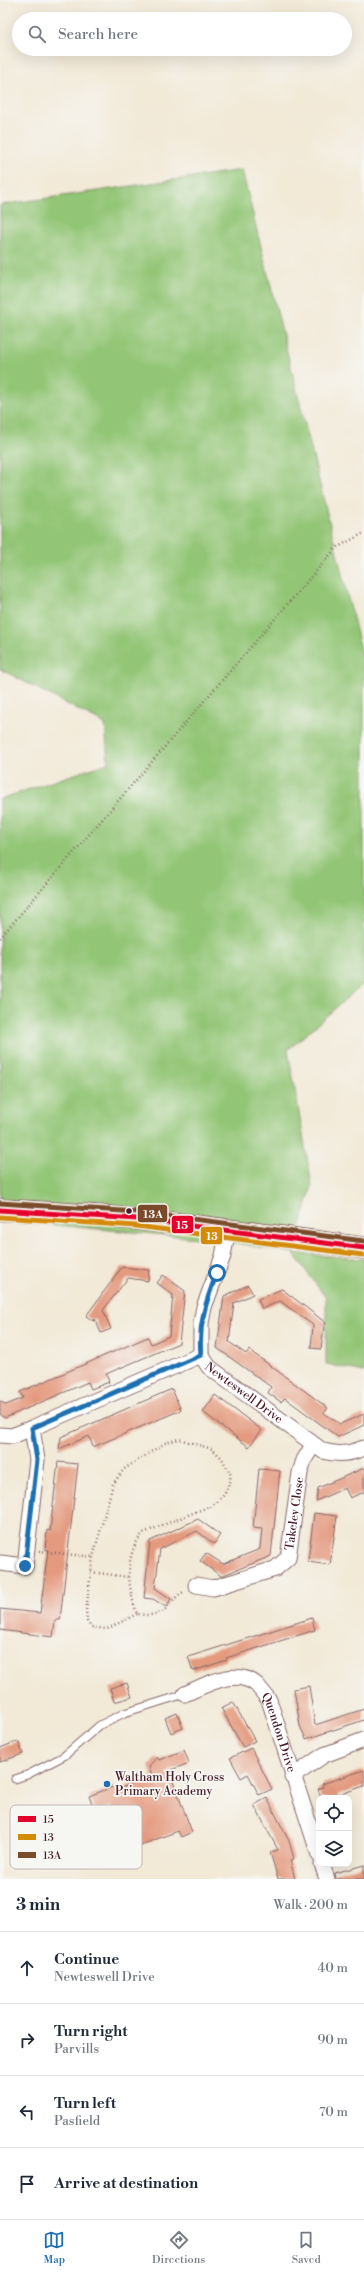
<!DOCTYPE html>
<meta charset="utf-8">
<style>
:root{--surface:#fff;--page:#f2f2f3;--text:#1f2937;--muted:#747a83;--line:#e0e1e3;--accent:#1f6fb2}
body{margin:0;font-family:"Libre Bodoni",serif;background:var(--page);color:var(--text)}
.controls{position:absolute;right:12px;bottom:12px;display:grid;overflow:hidden;border-radius:8px;box-shadow:0 4px 16px #0002}
.controls button{width:36px;height:36px;display:grid;place-items:center;padding:0;border:0;border-bottom:1px solid var(--line);background:var(--surface);color:var(--text);font:20px sans-serif}
.stop{position:absolute;width:12px;height:12px;margin:-9px;border:3px solid #1f6fb2;border-radius:50%;background:#fff}
.stop.end{background:#1f6fb2;border-color:#fff;box-shadow:0 1px 4px #0008}
.list{margin:0;padding:0;list-style:none}
h2{display:flex;justify-content:space-between;align-items:center;height:52px;margin:0;padding:0 16px;font-size:17px}
h2 small{font-size:13px;font-weight:400;color:var(--muted)}
.list li{display:grid;grid-template-columns:26px 1fr auto;gap:12px;align-items:center;box-sizing:border-box;height:72px;padding:0 16px;border-top:1px solid var(--line)}
.list b{display:block;font-size:15px;white-space:nowrap}
.list p{margin:0;font-size:13px;white-space:nowrap;color:var(--muted)}
.list em{font-size:13px;font-style:normal;color:var(--muted)}
.icon{flex:none;width:22px;height:22px;fill:none;stroke:currentColor;stroke-width:2;stroke-linecap:round;stroke-linejoin:round}
.map{position:relative;flex:none;width:364px;height:1879px;overflow:hidden}
.search{position:absolute;background:var(--surface);box-shadow:0 4px 16px #0002;left:12px;right:12px;top:12px;height:44px;display:flex;align-items:center;gap:10px;box-sizing:border-box;padding:0 14px;border-radius:22px;color:var(--muted);font-size:15px}
.sheet{height:340px;background:var(--surface)}
nav{display:flex;justify-content:space-around;align-items:center;box-sizing:border-box;height:56px;border-top:1px solid var(--line);background:var(--surface);font-size:11px;color:var(--muted)}
nav a{display:grid;justify-items:center;gap:2px}
nav .on{color:var(--accent)}
.map>svg:first-child{display:block}
.green{fill:#92c575;stroke:#6e7250}
.building{fill:#e49a7f}
.lines{fill:none;stroke-linecap:round;stroke-linejoin:round}
.lane-casing{stroke:#856667;stroke-width:9}
.street-casing{stroke:#856667;stroke-width:17}
.secondary-casing{stroke:#856667;stroke-width:23}
.path{stroke:#856667;stroke-width:2.5;stroke-dasharray:1 3;stroke-linecap:butt}
.lane{stroke:#fff;stroke-width:7}
.street{stroke:#fff;stroke-width:15}
.secondary{stroke:#f8e7c3;stroke-width:21}
.bus-1-casing{stroke:#f6f6f2;stroke-width:8}
.bus-2-casing{stroke:#f6f6f2;stroke-width:8}
.bus-3-casing{stroke:#f6f6f2;stroke-width:8}
.bus-1{stroke:#e4002b;stroke-width:5}
.bus-2{stroke:#d48b09;stroke-width:5}
.bus-3{stroke:#7a4b2a;stroke-width:5}
.route{stroke:#1f6fb2;stroke-width:5}
.bus-dot{fill:#4a1f2b;stroke:#f6f6f2;stroke-width:1.5}
.poi-dot{fill:#1f6fb2;stroke:#f6f6f2;stroke-width:1.5}
.labels{text-anchor:middle;stroke-width:3.5;stroke-linejoin:round;paint-order:stroke}
.street-label{font-size:12px;fill:#4a1f2b;stroke:#f6f6f2}
.poi-label{font-size:12px;fill:#4a1f2b;stroke:#f6f6f2;text-anchor:start}
.key{fill:#f6f6f2;stroke:#c2b6b6;stroke-width:1}
.key-label{font-size:11px;fill:#4a1f2b}
.line-badge{stroke:#f6f6f2;stroke-width:1.5}
.badge-label{font-size:11px;text-anchor:middle;font-weight:bold;fill:#fff}
</style>
<div class="map">
<svg width="364" height="1879" viewBox="0 0 364 1879">
<rect width="100%" height="100%" fill="#f6f6f2"/>
<filter id="ink" filterUnits="userSpaceOnUse"><feTurbulence type="fractalNoise" baseFrequency=".025" numOctaves="2"/><feDisplacementMap in="SourceGraphic" scale="8" xChannelSelector="R" yChannelSelector="G"/><feConvolveMatrix kernelMatrix="1 2 1 2 8 2 1 2 1" color-interpolation-filters="sRGB"/></filter>
<filter id="wash" filterUnits="userSpaceOnUse"><feTurbulence type="fractalNoise" baseFrequency=".012" numOctaves="4" result="noise"/><feDisplacementMap in="SourceGraphic" scale="16" xChannelSelector="R" yChannelSelector="G"/><feGaussianBlur stdDeviation="0.9" result="paint"/><feColorMatrix in="noise" values="0 0 0 0 0 0 0 0 0 0 0 0 0 0 0 0 0 1.4 0 .05"/><feComposite in="paint" operator="in"/></filter>
<g filter="url(#wash)">
<rect width="100%" height="100%" fill="#f2e9d7"/>
<polygon class="green" points="242,170 364,662 364,983 288,1050 312,1186 293,1253 364,1259 364,1372 326,1364 326,1298 293,1253 220,1240 0,1220 0,799 108,763 105,724 0,669 0,205"/>
<g id="blocks">
<g class="building">
<polygon points="122,1267 149,1270 148,1281 128,1278 103,1310 111,1329 101,1333 95,1319 93,1321 86,1316"/>
<polygon points="163,1275 185,1291 179,1343 106,1374 109,1382 91,1389 88,1382 5,1418 0,1414 0,1401 6,1405 23,1398 20,1392 148,1337 151,1344 169,1336 173,1295 157,1283"/>
<polygon points="248,1285 253,1294 234,1303 229,1342 246,1354 249,1350 328,1408 324,1413 340,1424 364,1414 364,1425 338,1437 285,1398 281,1402 268,1393 271,1387 217,1348 224,1296"/>
<polygon points="282,1289 326,1323 324,1326 321,1349 311,1348 313,1325 280,1301 262,1309 258,1299"/>
<polygon points="172,1389 181,1410 93,1447 89,1436 59,1449 61,1437"/>
<polygon points="215,1395 262,1430 249,1447 203,1412"/>
<polygon points="58,1462 78,1464 60,1620 55,1620 53,1637 0,1630 0,1609 40,1613 48,1550 45,1549 47,1530 50,1531"/>
<polygon points="364,1468 364,1492 350,1498 345,1488 316,1501 318,1488"/>
<polygon points="259,1469 280,1471 271,1556 221,1576 200,1561 206,1553 223,1564 260,1549 262,1529 253,1528"/>
<polygon points="314,1513 337,1516 330,1565 308,1562"/>
<polygon points="198,1519 220,1535 214,1544 197,1531 160,1549 155,1588 171,1599 166,1607 153,1599 144,1598 150,1541"/>
<polygon points="312,1618 315,1630 226,1658 227,1660 193,1671 188,1657"/>
<polygon points="127,1683 132,1697 114,1702 110,1688"/>
<polygon points="309,1686 315,1725 364,1709 364,1720 306,1739 300,1726 294,1689"/>
<polygon points="233,1702 255,1741 243,1747 221,1708"/>
<polygon points="177,1713 183,1728 171,1733 165,1718"/>
<polygon points="18,1741 23,1754 0,1762 0,1748"/>
<polygon points="251,1748 272,1789 259,1795 248,1774 241,1778 230,1758"/>
<polygon points="184,1750 189,1763 169,1771 192,1832 181,1837 178,1831 128,1850 111,1806 95,1812 89,1796 115,1786 116,1790 152,1776 149,1766 157,1757 159,1760"/>
<polygon points="364,1770 364,1786 338,1795 340,1798 321,1798 318,1789 323,1787 322,1784"/>
<polygon points="267,1798 289,1841 294,1859 290,1860 295,1879 278,1879 270,1852 278,1850 254,1805"/>
<polygon points="364,1865 364,1879 336,1879 335,1873"/>
</g>
</g>
</g>
<g filter="url(#ink)">
<use href="#blocks" fill-opacity="0" stroke="#856667" stroke-width="1"/>
<g class="lines">
<g class="lane-casing">
<polyline id="lane" points="15,1779 27,1775 64,1756 100,1725 124,1713 185,1694"/>
</g>
<g class="street-casing">
<g id="street">
<path id="s1" d="M228 1229 223 1256 204 1307 201 1323V1355L209 1367 323 1451C338 1455 349 1454 364 1448"/>
<polyline points="0,1435 12,1436 32,1428 201,1355"/>
<polyline points="0,1563 25,1566 37,1460 32,1428"/>
<path id="s2" d="M196 1585 213 1588 275 1569 288 1558 300 1473 304 1460 313 1445"/>
<path id="s3" d="M185 1694C206 1685 236 1667 257 1685 261 1690 265 1695 269 1700L319 1855"/>
<polyline points="292,1777 324,1755 364,1740"/>
<polyline points="322,1864 327,1879"/>
</g>
</g>
<g class="secondary-casing">
<path id="secondary" d="M0 1210C122 1214 243 1231 364 1248"/>
</g>
<g class="path">
<polyline points="0,938 336,548 364,533"/>
<polyline points="39,1551 93,1557"/>
<polyline points="91,1572 128,1577"/>
<path d="M137 1614 107 1629 91 1627 87 1621 86 1611 93 1557 113 1484 124 1469 165 1443 179 1439 212 1449 221 1457 231 1475C228 1489 225 1497 213 1505L143 1533C123 1556 128 1588 137 1614 172 1619 163 1603 185 1591"/>
</g>
<use href="#lane" class="lane"/>
<use href="#street" class="street"/>
<use href="#secondary" class="secondary"/>
<g class="bus-1-casing">
<polyline id="bus-1" points="0,1210 137,1219 364,1248"/>
</g>
<g class="bus-2-casing">
<polyline id="bus-2" points="0,1217 136,1226 363,1255"/>
</g>
<g class="bus-3-casing">
<polyline id="bus-3" points="0,1203 138,1212 364,1241"/>
</g>
<use href="#bus-1" class="bus-1"/>
<use href="#bus-2" class="bus-2"/>
<use href="#bus-3" class="bus-3"/>
</g>
</g>
<g class="lines" filter="url(#ink)">
<path class="route" d="M25 1566 37 1460 32 1428 201 1355C198 1325 206 1301 217 1273"/>
</g>
<circle class="bus-dot" cx="129" cy="1211" r="3.5"/>
<circle class="poi-dot" cx="107" cy="1784" r="4"/>
<g class="labels">
<g class="street-label">
<text dy="4" stroke="none"><textPath href="#s1" startOffset="188">Newteswell Drive</textPath></text>
<text dy="4" stroke="none"><textPath href="#s2" startOffset="144">Takeley Close</textPath></text>
<text dy="4" stroke="none"><textPath href="#s3" startOffset="130">Quendon Drive</textPath></text>
</g>
<g class="poi-label">
<text x="115" y="1781">Waltham Holy Cross<tspan x="115" dy="14">Primary Academy</tspan></text>
</g>
</g>
<rect x="10" y="1805" width="132" height="64" rx="6" class="key"/>
<rect x="18" y="1816" width="18" height="6" fill="#e4002b"/>
<rect x="18" y="1834" width="18" height="6" fill="#d48b09"/>
<rect x="18" y="1852" width="18" height="6" fill="#7a4b2a"/>
<g class="key-label">
<text x="43" y="1823">15</text>
<text x="43" y="1841">13</text>
<text x="43" y="1859">13A</text>
</g>
<g class="line-badge">
<rect x="137" y="1204" width="31" height="19" rx="4" fill="#7a4b2a"/>
<rect x="171" y="1215" width="23" height="19" rx="4" fill="#e4002b"/>
<rect x="200" y="1226" width="23" height="19" rx="4" fill="#d48b09"/>
</g>
<g class="badge-label">
<text x="153" y="1218">13A</text>
<text x="182" y="1229">15</text>
<text x="212" y="1240">13</text>
</g>
</svg>
<div class="controls">
<button><svg class="icon" aria-label="locate" viewBox="0 0 24 24"><circle cx="12" cy="12" r="6"/><path d="M12 2v4M12 18v4M2 12h4M18 12h4"/></svg></button>
<button><svg class="icon" aria-label="layers" viewBox="0 0 24 24"><path d="M12 4l9 5-9 5-9-5zM3 14l9 5 9-5"/></svg></button>
</div>
<div class="stop" style="left:217px;top:1273px"></div>
<div class="stop end" style="left:25px;top:1566px"></div>
<div class="search"><svg class="icon" aria-label="search" viewBox="0 0 24 24"><circle cx="10" cy="10" r="6"/><path d="M15 15l6 6"/></svg>Search here</div>
</div>
<section class="sheet">
<h2>3 min<small>Walk · 200 m</small></h2>
<ul class="list">
<li><svg class="icon" aria-label="ahead" viewBox="0 0 24 24"><path d="M12 20V5M6 11l6-6 6 6"/></svg><div><b>Continue</b><p>Newteswell Drive</p></div><em>40 m</em></li>
<li><svg class="icon" aria-label="right" viewBox="0 0 24 24"><path d="M7 20v-9h11M14 6l5 5-5 5"/></svg><div><b>Turn right</b><p>Parvills</p></div><em>90 m</em></li>
<li><svg class="icon" aria-label="left" viewBox="0 0 24 24"><path d="M17 20v-9H6M10 6l-5 5 5 5"/></svg><div><b>Turn left</b><p>Pasfield</p></div><em>70 m</em></li>
<li><svg class="icon" aria-label="arrive" viewBox="0 0 24 24"><path d="M6 21V4h12l-3 4 3 4H6"/></svg><div><b>Arrive at destination</b></div></li>
</ul>
</section>
<nav>
<a class="on"><svg class="icon" aria-label="map" viewBox="0 0 24 24"><path d="M3 6l6-2 6 2 6-2v14l-6 2-6-2-6 2zM9 4v14M15 6v14"/></svg>Map</a>
<a><svg class="icon" aria-label="directions" viewBox="0 0 24 24"><path d="M12 3l9 9-9 9-9-9zM9 14v-3h6M13 9l2 2-2 2"/></svg>Directions</a>
<a><svg class="icon" aria-label="saved" viewBox="0 0 24 24"><path d="M7 4h10v16l-5-4-5 4z"/></svg>Saved</a>
</nav>
